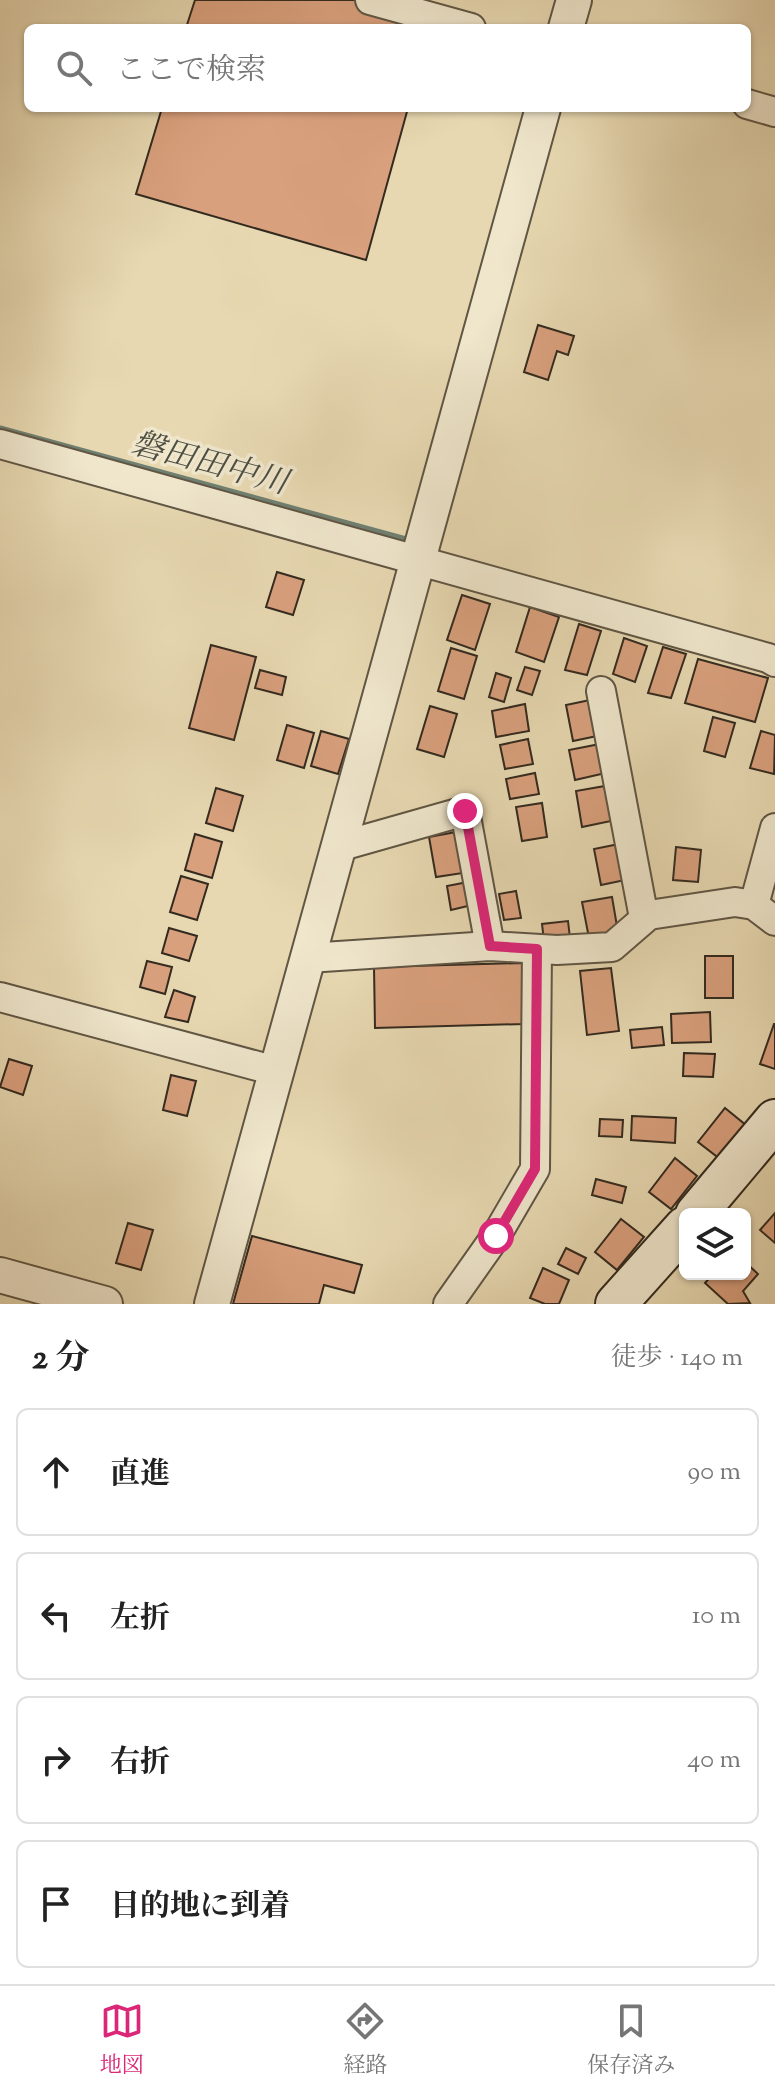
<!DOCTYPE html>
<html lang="ja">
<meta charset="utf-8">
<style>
:root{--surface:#fff;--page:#f2f2f2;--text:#222;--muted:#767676;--line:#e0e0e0;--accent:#db2777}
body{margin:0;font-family:"Sorts Mill Goudy","Noto Serif JP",serif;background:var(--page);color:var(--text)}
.controls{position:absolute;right:24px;bottom:24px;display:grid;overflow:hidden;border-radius:12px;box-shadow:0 2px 6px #0004}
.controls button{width:72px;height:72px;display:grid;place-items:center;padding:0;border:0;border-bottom:2px solid var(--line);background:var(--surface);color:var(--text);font:40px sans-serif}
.stop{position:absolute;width:24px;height:24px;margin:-18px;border:6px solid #db2777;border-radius:50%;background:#fff}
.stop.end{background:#db2777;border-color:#fff;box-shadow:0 2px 8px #0008}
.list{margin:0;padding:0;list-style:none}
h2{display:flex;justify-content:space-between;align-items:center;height:104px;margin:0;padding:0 32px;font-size:34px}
h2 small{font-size:26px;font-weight:400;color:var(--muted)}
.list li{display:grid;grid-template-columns:52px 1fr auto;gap:24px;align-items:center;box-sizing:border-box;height:128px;margin:0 16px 16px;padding:0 16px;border:2px solid var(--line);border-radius:12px}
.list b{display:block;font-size:30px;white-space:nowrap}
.list em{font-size:26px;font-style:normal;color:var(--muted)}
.icon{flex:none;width:44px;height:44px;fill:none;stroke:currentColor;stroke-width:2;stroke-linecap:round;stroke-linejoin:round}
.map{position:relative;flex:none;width:775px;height:1304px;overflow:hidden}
.search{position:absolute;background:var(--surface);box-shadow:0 2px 6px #0004;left:24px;right:24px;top:24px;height:88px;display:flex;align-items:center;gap:20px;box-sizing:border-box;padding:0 28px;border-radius:12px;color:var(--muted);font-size:30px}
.sheet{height:680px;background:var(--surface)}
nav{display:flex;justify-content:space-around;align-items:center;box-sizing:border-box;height:112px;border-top:2px solid var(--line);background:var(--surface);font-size:22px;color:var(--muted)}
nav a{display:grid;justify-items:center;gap:4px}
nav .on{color:var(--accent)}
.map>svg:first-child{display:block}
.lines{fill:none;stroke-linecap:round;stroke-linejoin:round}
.stream{stroke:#6f8072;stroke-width:7}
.building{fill:#d9a07d;stroke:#332a1f;stroke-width:2}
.minor-casing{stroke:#605644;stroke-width:32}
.tertiary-casing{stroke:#605644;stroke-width:38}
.secondary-casing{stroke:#332a1f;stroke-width:44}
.minor{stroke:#efe6cc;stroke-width:28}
.tertiary{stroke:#efe6cc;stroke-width:34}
.secondary{stroke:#efe6cc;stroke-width:40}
.route{stroke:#db2777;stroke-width:10}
.labels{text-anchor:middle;stroke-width:7;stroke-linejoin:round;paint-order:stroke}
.water-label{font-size:32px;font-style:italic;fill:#4c4e42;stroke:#efe6cc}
</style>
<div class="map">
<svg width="775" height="1304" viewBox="0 0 775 1304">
<rect width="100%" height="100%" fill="#e7d8b1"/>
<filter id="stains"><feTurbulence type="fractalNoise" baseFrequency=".0025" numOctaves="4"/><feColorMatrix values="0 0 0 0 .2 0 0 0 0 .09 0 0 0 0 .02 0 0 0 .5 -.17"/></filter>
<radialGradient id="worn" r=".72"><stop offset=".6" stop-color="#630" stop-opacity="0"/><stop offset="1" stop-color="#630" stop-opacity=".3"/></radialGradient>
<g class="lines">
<polyline class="stream" points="0,429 406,540"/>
</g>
<g class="building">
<polygon points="195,0 354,0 433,17 430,28 186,28"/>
<polygon points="162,108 408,108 366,260 136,194"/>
<polygon points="538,325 574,336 568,355 557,351 548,380 524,372"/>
<polygon points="277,572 304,580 293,615 266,607"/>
<polygon points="462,595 490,604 475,650 447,640"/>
<polygon points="530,607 559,617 544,662 516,652"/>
<polygon points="579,624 601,631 587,675 565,670"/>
<polygon points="624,638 647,646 635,682 613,674"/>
<polygon points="211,645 256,657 234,740 189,728"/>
<polygon points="663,647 686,654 671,698 648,693"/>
<polygon points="451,648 477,656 464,699 438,691"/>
<polygon points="698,659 768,678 755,722 685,703"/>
<polygon points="525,667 540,671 532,695 517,690"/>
<polygon points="260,670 286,677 282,695 255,688"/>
<polygon points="496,673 511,678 504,702 489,697"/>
<polygon points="595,699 602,735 573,741 566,705"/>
<polygon points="525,704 529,731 496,737 492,711"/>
<polygon points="430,706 457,714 444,757 417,749"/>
<polygon points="713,717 735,723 725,757 704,751"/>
<polygon points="287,725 314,733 304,768 277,760"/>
<polygon points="321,731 349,739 338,774 311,766"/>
<polygon points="761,731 775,735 774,774 750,768"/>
<polygon points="528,739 533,764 505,769 500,745"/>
<polygon points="605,743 610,772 575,780 569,750"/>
<polygon points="535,773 539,794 510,799 506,779"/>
<polygon points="605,786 611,821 582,827 576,791"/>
<polygon points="216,788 243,796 233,831 206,823"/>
<polygon points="542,803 547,837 522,841 516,807"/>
<polygon points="456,832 463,873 436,877 429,837"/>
<polygon points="195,834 222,842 212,878 185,870"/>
<polygon points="624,843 630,879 601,885 594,849"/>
<polygon points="676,847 701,850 698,882 673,880"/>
<polygon points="181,876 208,884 197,920 170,912"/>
<polygon points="468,882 472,905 451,910 447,886"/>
<polygon points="516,891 521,918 504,920 499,894"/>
<polygon points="612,897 618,932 589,938 582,902"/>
<polygon points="568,921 570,938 544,941 542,924"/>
<polygon points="169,928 197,936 189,961 162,953"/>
<rect x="705" y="956" width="28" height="42"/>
<polygon points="147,961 172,967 165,994 140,987"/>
<polygon points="522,963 523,1024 375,1028 374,967"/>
<polygon points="611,968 619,1031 587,1035 580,971"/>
<polygon points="174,990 195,997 188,1022 165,1017"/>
<polygon points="710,1012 711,1042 672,1043 671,1014"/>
<polygon points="774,1024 775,1024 775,1069 760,1064"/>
<polygon points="662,1027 664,1045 632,1048 630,1030"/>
<polygon points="684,1053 715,1054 713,1077 683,1076"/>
<polygon points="9,1059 32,1066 23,1095 0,1087"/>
<polygon points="171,1075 196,1081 187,1116 163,1110"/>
<polygon points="725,1108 747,1126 720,1159 698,1142"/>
<polygon points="632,1116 676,1118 675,1143 631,1140"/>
<polygon points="600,1119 623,1120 622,1137 599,1136"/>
<polygon points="675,1158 697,1176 671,1209 649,1192"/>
<polygon points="596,1179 626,1187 622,1203 592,1195"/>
<polygon points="775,1213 775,1243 760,1230"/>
<polygon points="621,1219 644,1237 617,1270 595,1252"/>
<polygon points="128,1223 153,1230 141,1270 116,1263"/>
<polygon points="252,1236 362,1265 354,1293 324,1285 319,1304 233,1304"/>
<polygon points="566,1248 586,1258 578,1274 558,1264"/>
<polygon points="745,1262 758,1274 743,1291 750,1303 728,1304 705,1283 713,1274 745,1274"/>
<polygon points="543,1268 569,1280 559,1304 545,1304 530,1298"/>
</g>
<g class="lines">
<g class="minor-casing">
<g id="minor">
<polyline points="370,0 471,28"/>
<polyline points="747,104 775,112"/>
<polyline points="0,444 768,658 775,662"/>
<polyline points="601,691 644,918"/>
<polyline points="338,847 465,811 490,946"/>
<polyline points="754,905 775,828"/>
<polyline points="308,958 490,946 557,950 612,947 649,915 735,902 754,905 775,921"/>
<polyline points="0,997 276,1071"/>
<polyline points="448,1304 496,1236 535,1169 537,949"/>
</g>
</g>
<g class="tertiary-casing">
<g id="tertiary">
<polyline points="566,28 574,0"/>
<polyline points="0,1275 105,1304"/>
<polyline points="212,1304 543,108"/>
</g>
</g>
<g class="secondary-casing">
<g id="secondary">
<polyline points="696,1214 775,1120"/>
<polyline points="616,1304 685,1227"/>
</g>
</g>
<use href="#minor" class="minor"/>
<use href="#tertiary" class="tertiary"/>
<use href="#secondary" class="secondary"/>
</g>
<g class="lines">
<polyline class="route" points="465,811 490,946 537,949 535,1169 496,1236"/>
</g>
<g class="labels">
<g class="water-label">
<text transform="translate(210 462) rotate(15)" y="11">磐田田中川</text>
</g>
</g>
<rect width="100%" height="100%" filter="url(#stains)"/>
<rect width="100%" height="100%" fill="url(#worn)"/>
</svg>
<div class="controls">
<button><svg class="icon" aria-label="layers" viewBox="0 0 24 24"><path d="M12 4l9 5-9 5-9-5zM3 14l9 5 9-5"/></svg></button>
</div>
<div class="stop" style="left:496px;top:1236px"></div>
<div class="stop end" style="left:465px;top:811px"></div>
<div class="search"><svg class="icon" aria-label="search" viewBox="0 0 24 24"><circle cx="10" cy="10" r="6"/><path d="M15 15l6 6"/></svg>ここで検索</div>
</div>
<section class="sheet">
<h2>2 分<small>徒歩 · 140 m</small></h2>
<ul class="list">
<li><svg class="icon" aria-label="ahead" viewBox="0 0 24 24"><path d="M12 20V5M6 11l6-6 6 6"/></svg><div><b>直進</b></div><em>90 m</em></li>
<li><svg class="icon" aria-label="left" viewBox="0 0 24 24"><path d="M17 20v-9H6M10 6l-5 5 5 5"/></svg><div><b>左折</b></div><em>10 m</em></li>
<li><svg class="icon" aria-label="right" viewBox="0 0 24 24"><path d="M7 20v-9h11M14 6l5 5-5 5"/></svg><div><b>右折</b></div><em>40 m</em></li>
<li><svg class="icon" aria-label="arrive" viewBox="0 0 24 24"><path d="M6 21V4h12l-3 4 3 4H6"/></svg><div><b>目的地に到着</b></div></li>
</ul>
</section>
<nav>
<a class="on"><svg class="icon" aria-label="map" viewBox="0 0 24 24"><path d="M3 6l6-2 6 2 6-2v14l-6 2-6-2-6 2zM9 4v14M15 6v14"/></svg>地図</a>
<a><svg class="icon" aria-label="directions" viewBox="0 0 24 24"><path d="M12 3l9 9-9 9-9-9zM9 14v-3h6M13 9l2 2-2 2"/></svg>経路</a>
<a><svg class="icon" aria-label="saved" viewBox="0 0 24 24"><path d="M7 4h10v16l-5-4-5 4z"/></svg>保存済み</a>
</nav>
